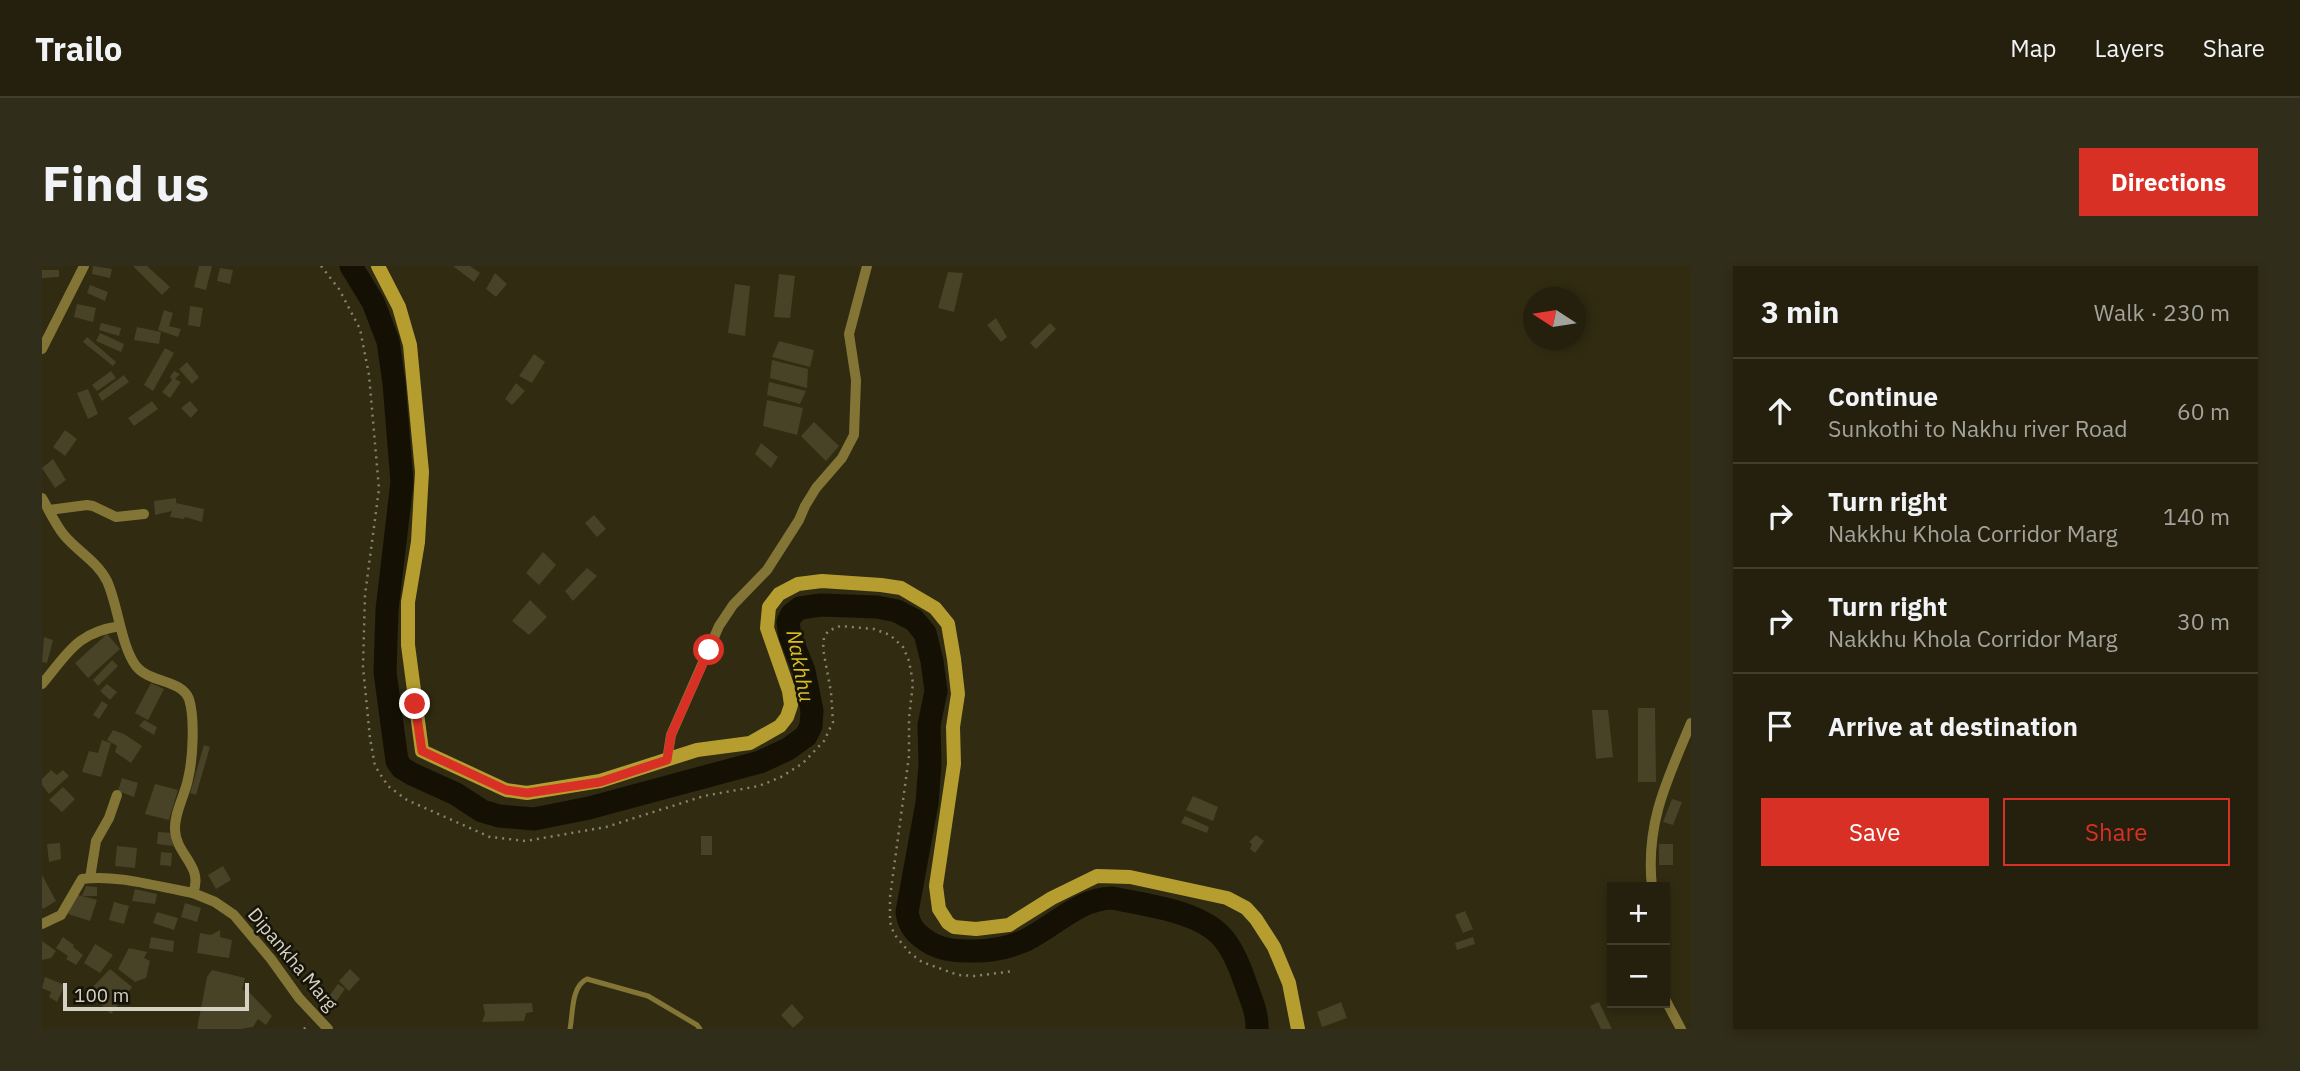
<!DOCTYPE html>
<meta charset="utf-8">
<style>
:root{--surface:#24200d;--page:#302d1b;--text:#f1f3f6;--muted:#a3a39d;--line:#413e2e;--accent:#d93025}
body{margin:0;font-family:"IBM Plex Sans",sans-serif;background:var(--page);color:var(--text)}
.controls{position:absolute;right:21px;bottom:21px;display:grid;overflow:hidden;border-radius:0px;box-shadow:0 4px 10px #0003}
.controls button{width:63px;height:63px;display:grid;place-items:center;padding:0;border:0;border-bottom:2px solid var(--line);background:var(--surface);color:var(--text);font:35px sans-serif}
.compass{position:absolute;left:1481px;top:21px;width:63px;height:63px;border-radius:50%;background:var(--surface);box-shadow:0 4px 10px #0003;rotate:282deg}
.scale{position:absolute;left:21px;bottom:18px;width:186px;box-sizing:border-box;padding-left:7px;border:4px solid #d5d2c3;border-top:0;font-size:19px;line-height:24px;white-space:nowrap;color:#d5d2c3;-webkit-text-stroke:5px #161308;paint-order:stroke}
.stop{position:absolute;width:21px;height:21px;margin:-16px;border:5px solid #d93025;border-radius:50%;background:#fff}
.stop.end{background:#d93025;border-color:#fff;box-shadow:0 2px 7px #0008}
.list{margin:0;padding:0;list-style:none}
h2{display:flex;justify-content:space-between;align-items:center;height:91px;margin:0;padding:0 28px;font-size:30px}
h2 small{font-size:23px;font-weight:400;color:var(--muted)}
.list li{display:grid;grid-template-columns:46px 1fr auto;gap:21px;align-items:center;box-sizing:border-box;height:105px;padding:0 28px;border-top:2px solid var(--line)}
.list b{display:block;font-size:26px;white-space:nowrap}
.list p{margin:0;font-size:23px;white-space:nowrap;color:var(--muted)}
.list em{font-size:23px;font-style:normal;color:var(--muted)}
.actions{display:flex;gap:14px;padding:21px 28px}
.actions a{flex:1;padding:16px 0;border:2px solid var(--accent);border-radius:0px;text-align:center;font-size:24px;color:var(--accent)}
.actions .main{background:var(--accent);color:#fff}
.icon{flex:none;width:38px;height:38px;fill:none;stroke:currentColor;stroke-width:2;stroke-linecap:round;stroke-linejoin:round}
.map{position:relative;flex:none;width:1649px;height:763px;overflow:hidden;border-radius:0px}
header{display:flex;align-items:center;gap:42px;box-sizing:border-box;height:98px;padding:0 35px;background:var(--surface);border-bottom:2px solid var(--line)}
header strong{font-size:33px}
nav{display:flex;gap:38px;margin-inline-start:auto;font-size:24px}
.intro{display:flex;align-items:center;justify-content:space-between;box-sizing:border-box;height:168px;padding:0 42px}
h1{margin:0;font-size:49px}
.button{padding:18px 32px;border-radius:0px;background:var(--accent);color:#fff;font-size:24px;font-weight:700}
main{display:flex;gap:42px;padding:0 42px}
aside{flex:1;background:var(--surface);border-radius:0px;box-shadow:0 4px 10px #0003}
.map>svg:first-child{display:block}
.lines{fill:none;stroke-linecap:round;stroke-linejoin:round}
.river{stroke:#141104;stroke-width:23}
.building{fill:#484227}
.path{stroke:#87836e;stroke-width:2.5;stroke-dasharray:2 5;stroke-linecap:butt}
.lane{stroke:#837536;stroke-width:5}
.street{stroke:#837536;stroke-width:10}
.secondary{stroke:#b59e2f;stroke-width:14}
.route{stroke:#d93025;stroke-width:9}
.labels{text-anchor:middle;stroke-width:5;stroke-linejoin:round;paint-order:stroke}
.street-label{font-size:19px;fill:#d5d2c3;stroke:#161308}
.water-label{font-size:21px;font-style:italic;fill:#dcbe22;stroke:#161308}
</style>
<header>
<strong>Trailo</strong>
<nav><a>Map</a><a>Layers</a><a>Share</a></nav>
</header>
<div class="intro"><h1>Find us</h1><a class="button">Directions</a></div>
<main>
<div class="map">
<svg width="1649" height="763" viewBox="0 0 1649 763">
<rect width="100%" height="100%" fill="#302b11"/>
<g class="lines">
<path class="river" d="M309 0 331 36 346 75 352 117 360 216 345 344 343 406 355 495 360 502 370 508 414 528 440 545 457 550 492 553 547 542 718 496 746 483 764 470 769 460 770 445 762 405 748 370 746 356 750 348 758 342 779 339 835 341 855 345 872 354 883 367 890 395 894 425 887 459 888 498 885 537 865 646C867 662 876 670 890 678 904 685 917 685 932 685 950 685 968 681 984 674 1013 660 1036 633 1070 632 1104 639 1158 645 1181 672 1191 684 1198 701 1203 716 1208 731 1216 747 1215 763"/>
</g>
<g class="building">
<polygon points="51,0 70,3 68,12 50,8"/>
<polygon points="91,0 105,0 128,21 120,29"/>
<polygon points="157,0 170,0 164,24 152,21"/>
<polygon points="411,0 428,0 438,7 432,16"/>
<polygon points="178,2 191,4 188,18 175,15"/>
<polygon points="0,4 17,4 17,11 0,12"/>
<polygon points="906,6 921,7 912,46 896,42"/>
<polygon points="453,7 465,18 454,31 444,23"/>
<polygon points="737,8 753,10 748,52 732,51"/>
<polygon points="693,18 708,20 703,70 686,67"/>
<polygon points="48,19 66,26 63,35 45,27"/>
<polygon points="35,38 54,42 51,56 32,51"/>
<polygon points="148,40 161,42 158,61 146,59"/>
<polygon points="122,44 131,47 127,60 139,63 136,71 116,64"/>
<polygon points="954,52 965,71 959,76 945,59"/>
<polygon points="59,57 79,62 77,70 57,64"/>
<polygon points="1008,57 1014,63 994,83 988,77"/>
<polygon points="95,61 119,66 117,78 92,74"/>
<polygon points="58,67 82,78 79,86 54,75"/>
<polygon points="45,71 74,96 71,100 41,76"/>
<polygon points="737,75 772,84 768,101 730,91"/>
<polygon points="123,82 132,87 111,125 102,119"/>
<polygon points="492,88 503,96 490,117 477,110"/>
<polygon points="730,94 766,103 765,122 728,112"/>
<polygon points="145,96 157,111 150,118 137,103"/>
<polygon points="69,105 74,112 55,125 50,119"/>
<polygon points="132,105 138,108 133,113 139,116 128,132 120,126 130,114 128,111"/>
<polygon points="82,109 87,116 60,135 56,128"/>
<polygon points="727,116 764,125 758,138 725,129"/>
<polygon points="474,117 483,125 470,139 463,133"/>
<polygon points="46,123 56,148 46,153 35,127"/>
<polygon points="725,134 761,142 755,169 721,160"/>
<polygon points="110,135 116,143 92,160 86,152"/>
<polygon points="148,135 156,144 149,152 139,142"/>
<polygon points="772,156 797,180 784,195 759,170"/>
<polygon points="23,164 35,173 23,190 11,181"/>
<polygon points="719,177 736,191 729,202 713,188"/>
<polygon points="11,193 24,214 13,222 0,202"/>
<polygon points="134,232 134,237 162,243 160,256 143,251 142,253 128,251 130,245 113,249 112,235"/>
<polygon points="552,249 564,263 555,271 543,257"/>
<polygon points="501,286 514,299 497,319 484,307"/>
<polygon points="545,302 555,310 531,335 523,325"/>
<polygon points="488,334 505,351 487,369 470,355"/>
<polygon points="65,368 78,383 46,412 33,397"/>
<polygon points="2,371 11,374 5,397 0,396"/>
<polygon points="70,394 76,400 56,420 51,414"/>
<polygon points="109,417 122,423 106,454 93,447"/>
<polygon points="65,418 75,426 68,434 58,425"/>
<polygon points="60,435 66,439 57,453 51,449"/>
<polygon points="1596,442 1613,442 1614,516 1596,516"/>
<polygon points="1550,444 1566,444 1571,491 1554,493"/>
<polygon points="102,454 115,461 112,469 97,460"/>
<polygon points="71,464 82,468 100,480 89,497 73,486 75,480 65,474"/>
<polygon points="60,474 69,477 59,511 40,506 47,485 56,487"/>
<polygon points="162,479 168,481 154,529 148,527"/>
<polygon points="9,504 15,509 21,504 27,510 7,528 0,519 0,513"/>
<polygon points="80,512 96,517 92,531 76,525"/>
<polygon points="113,518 136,524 127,554 103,548"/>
<polygon points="21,521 33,533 20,546 7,534"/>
<polygon points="1151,530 1176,541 1171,555 1144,544"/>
<polygon points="1630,533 1640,536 1631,559 1621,556"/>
<polygon points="1143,550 1167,561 1165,567 1139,557"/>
<polygon points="116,566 132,567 131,580 115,578"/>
<polygon points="1214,569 1222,575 1213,587 1208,583 1210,578 1207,576"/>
<rect x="659" y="570" width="11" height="19"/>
<polygon points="18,577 19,593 7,596 5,578"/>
<rect x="1617" y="578" width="14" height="21"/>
<polygon points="75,580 95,582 93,602 73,600"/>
<polygon points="119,586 130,587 129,600 118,599"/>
<polygon points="181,600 189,614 174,623 166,609"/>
<polygon points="0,609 14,635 1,643 0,641"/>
<polygon points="44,620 55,621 55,630 40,630 55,634 48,655 26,648 33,628 40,630"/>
<polygon points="93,623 115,628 113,638 90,635"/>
<polygon points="72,636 87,640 82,658 67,654"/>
<polygon points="143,637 159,642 155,656 139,651"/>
<polygon points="1423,645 1431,663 1421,667 1413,649"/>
<polygon points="115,646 136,652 132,664 111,657"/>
<polygon points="178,664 178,671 190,674 187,692 155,687 158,667 169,669"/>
<polygon points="21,671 32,679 31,681 41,689 34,699 24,693 26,690 14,682"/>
<polygon points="109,671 132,675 131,686 107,682"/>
<polygon points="1431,671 1433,678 1415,684 1413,677"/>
<polygon points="0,675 14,685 9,692 0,694"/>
<polygon points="53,678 71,689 58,707 42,697"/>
<polygon points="87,682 105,686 102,692 108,695 104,712 93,716 76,703"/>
<polygon points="68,703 90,721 69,748 46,726"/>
<polygon points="308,703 318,713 307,725 297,715"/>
<polygon points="170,704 203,712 200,724 206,725 230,750 224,759 216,753 211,761 199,763 155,763 165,711"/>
<polygon points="3,711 23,719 15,736 7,731 9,726 0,722"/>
<polygon points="296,718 303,723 292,739 285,733"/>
<polygon points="1299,736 1305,752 1280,761 1275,746"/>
<polygon points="1557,736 1570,763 1559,763 1548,740"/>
<polygon points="490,737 491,746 484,747 482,755 440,756 443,748 441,738"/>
<polygon points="750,738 762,752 751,762 739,749"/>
</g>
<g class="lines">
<g class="path">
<polyline points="279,0 297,23 318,63 327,109 337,223 323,329 321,401 328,472 333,500 346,520 365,534 448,571 484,575 564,561 662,530 717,520 739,511 761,497 782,475 791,456 789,426 781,383 782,372 786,365 798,360 832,363 848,369 861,381 867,395 871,417 867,452 867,490 848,631 848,656 852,668 868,687 880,696 916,709 933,710 972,705"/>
<polyline points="262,763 267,758"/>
</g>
<path class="lane" d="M528 763C531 748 529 720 545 713L606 730 655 759 658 763"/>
<g class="street">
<polyline points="0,83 42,0"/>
<path d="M0 232C7 244 13 258 22 269 35 285 56 296 65 315 76 339 79 380 94 400 107 417 139 413 147 433 153 452 151 493 146 513 143 529 132 547 133 564 134 589 162 600 151 627L173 636 192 649 229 693 257 732 286 763"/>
<polyline points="7,244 45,239 51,240 74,251 102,248"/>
<path d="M0 418C27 386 34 367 78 360"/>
<polyline points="625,494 629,469 677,360 691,339 725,304 757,254 763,240 774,222 800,192 812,169 814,114 807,68 825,0"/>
<polyline points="48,612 54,575 67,552 75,529"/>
<path d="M1610 621C1603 558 1625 514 1649 457"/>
<path d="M0 658 19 649 40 613C75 608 116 621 151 627"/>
<polyline points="1623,733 1639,763"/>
</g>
<polyline class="secondary" points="336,0 357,41 368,79 380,206 376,276 366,336 366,379 380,485 464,524 485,527 558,515 655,484 708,477 738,460 745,451 749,439 747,425 725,362 727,341 737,328 756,318 780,315 839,319 859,322 893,342 906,358 912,393 916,428 911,461 912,498 894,620 897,643 906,657 912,661 934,663 967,659 1010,632 1055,610 1088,611 1185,632 1204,642 1214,653 1232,681 1247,717 1256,763"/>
</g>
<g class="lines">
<polyline class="route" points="373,438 380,485 464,524 485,527 558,516 625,494 629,469 667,384"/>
</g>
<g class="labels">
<g class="street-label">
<text transform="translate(251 693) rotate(50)" y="7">Dipankha Marg</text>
</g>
<g class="water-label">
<text transform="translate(758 400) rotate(79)" y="7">Nakhhu</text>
</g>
</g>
</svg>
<div class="controls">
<button>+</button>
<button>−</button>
</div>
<svg class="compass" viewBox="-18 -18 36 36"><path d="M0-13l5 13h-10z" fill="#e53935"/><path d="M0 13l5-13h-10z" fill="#a3a39d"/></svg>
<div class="scale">100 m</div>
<div class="stop" style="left:667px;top:384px"></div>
<div class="stop end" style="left:373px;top:438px"></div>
</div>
<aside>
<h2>3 min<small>Walk · 230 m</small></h2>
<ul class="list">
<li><svg class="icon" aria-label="ahead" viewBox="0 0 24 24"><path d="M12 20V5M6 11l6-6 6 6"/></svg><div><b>Continue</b><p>Sunkothi to Nakhu river Road</p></div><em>60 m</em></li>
<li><svg class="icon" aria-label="right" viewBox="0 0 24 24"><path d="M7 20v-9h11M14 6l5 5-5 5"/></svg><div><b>Turn right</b><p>Nakkhu Khola Corridor Marg</p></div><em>140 m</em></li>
<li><svg class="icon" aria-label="right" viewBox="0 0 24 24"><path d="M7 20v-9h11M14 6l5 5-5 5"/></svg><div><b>Turn right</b><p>Nakkhu Khola Corridor Marg</p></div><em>30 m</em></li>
<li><svg class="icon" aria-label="arrive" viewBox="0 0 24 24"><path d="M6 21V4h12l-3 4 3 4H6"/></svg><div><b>Arrive at destination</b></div></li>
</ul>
<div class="actions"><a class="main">Save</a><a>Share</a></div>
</aside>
</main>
